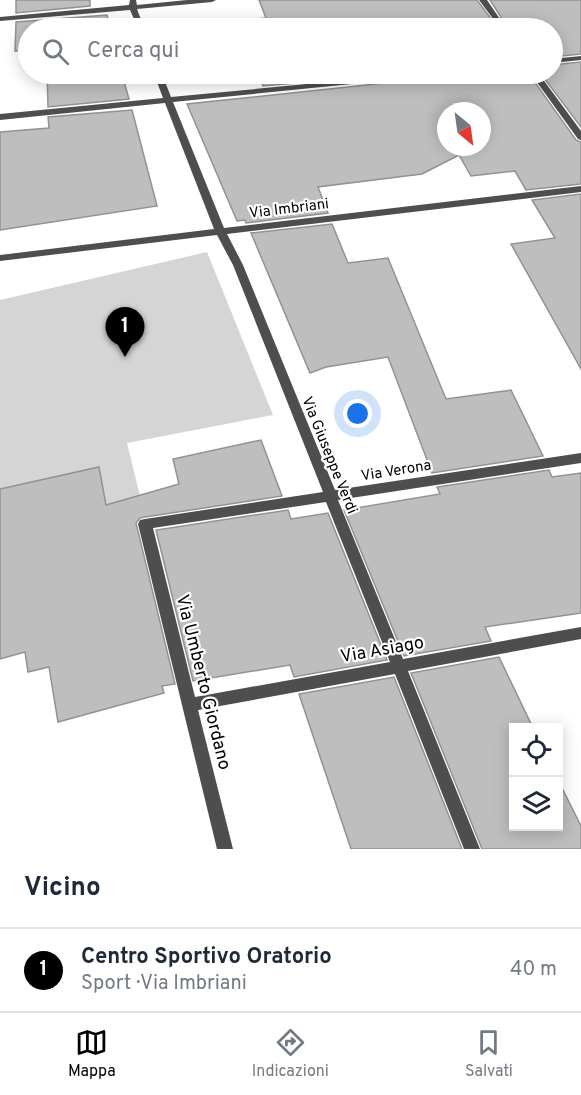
<!DOCTYPE html>
<html lang="it">
<meta charset="utf-8">
<style>
:root{--surface:#fff;--page:#f2f2f3;--text:#1f2937;--muted:#747a83;--line:#e0e1e3;--accent:#000}
body{margin:0;font-family:Overpass,sans-serif;background:var(--page);color:var(--text)}
.controls{position:absolute;right:18px;bottom:18px;display:grid;overflow:hidden;border-radius:0px;box-shadow:0 3px 15px #0003}
.controls button{width:54px;height:54px;display:grid;place-items:center;padding:0;border:0;border-bottom:2px solid var(--line);background:var(--surface);color:var(--text);font:30px sans-serif}
.compass{position:absolute;left:437px;top:102px;width:54px;height:54px;border-radius:50%;background:var(--surface);box-shadow:0 3px 15px #0003;rotate:151deg}
.you{position:absolute;left:358px;top:414px;width:21px;height:21px;margin:-15px;border:4px solid #fff;border-radius:50%;background:#1a73e8;box-shadow:0 0 0 9px #1a73e833}
.badge{display:grid;place-items:center;width:39px;height:39px;border-radius:50%;background:var(--accent);color:#fff;font-size:20px;font-weight:700}
.pin{position:absolute;translate:-50% -50px;filter:drop-shadow(0 2px 3px #0008)}
.pin::after{content:'';position:absolute;top:32px;width:21px;height:18px;background:inherit;clip-path:polygon(0 0,100% 0,50% 100%)}
.list{margin:0;padding:0;list-style:none}
h2{display:flex;justify-content:space-between;align-items:center;height:78px;margin:0;padding:0 24px;font-size:26px}
h2 small{font-size:20px;font-weight:400;color:var(--muted)}
.list li{display:grid;grid-template-columns:39px 1fr auto;gap:18px;align-items:center;box-sizing:border-box;height:84px;padding:0 24px;border-top:2px solid var(--line)}
.list b{display:block;font-size:22px;white-space:nowrap}
.list p{margin:0;font-size:20px;white-space:nowrap;color:var(--muted)}
.list em{font-size:20px;font-style:normal;color:var(--muted)}
.icon{flex:none;width:33px;height:33px;fill:none;stroke:currentColor;stroke-width:2;stroke-linecap:round;stroke-linejoin:round}
.map{position:relative;flex:none;width:581px;height:849px;overflow:hidden}
.search{position:absolute;background:var(--surface);box-shadow:0 3px 15px #0003;left:18px;right:18px;top:18px;height:66px;display:flex;align-items:center;gap:15px;box-sizing:border-box;padding:0 21px;border-radius:33px;color:var(--muted);font-size:22px}
.sheet{height:162px;background:var(--surface)}
nav{display:flex;justify-content:space-around;align-items:center;box-sizing:border-box;height:84px;border-top:2px solid var(--line);background:var(--surface);font-size:16px;color:var(--muted)}
nav a{display:grid;justify-items:center;gap:3px}
nav .on{color:var(--accent)}
.map>svg:first-child{display:block}
.green{fill:#d5d5d5}
.building{fill:#bebebe;stroke:#929292;stroke-width:1.5;fill-rule:evenodd}
.lines{fill:none;stroke-linecap:round;stroke-linejoin:round}
.street{fill:#4e4e4e;fill-rule:evenodd}
.labels{text-anchor:middle;stroke-width:4.5;stroke-linejoin:round;paint-order:stroke}
.street-label{font-size:15px;fill:#000;stroke:#fff}
.near-street-label{font-size:18px;fill:#000;stroke:#fff}
</style>
<div class="map">
<svg width="581" height="849" viewBox="0 0 581 849">
<rect width="100%" height="100%" fill="#fff"/>
<polygon class="green" points="207,252 273,415 127,443 140,496 0,532 0,300"/>
<g class="building">
<polygon points="16,0 90,0 90,6 16,13"/>
<polygon points="259,0 477,0 498,28 242,28 239,21 266,18"/>
<polygon points="490,0 581,0 581,54 552,57 552,28 508,28"/>
<polygon points="107,15 110,28 28,28 28,49 15,51 16,22"/>
<polygon points="581,62 581,127 541,74 552,74 552,65"/>
<polygon points="47,74 122,74 129,99 48,107"/>
<polygon points="259,74 394,74 263,86"/>
<path d="M438 74H529L576 140 581 142V184L526 190 515 171 471 176 459 155 422 174 318 187 328 213 246 223 245 220 237 221 187 104 432 78ZM446 111H482V147H446Z"/>
<polygon points="132,110 157,206 0,230 0,132 49,128 48,117"/>
<polygon points="581,194 581,369 511,244 555,238 532,200"/>
<polygon points="332,224 348,263 388,258 446,399 511,390 543,456 432,473 388,357 326,367 310,373 251,233"/>
<polygon points="261,440 282,496 145,517 140,518 136,523 175,684 162,686 164,693 58,722 49,667 28,672 25,652 0,659 0,489 99,467 106,505 179,484 173,459"/>
<polygon points="549,470 552,477 581,473 581,613 485,627 491,641 404,656 344,510 440,494 437,487"/>
<polygon points="288,510 291,519 328,513 387,660 294,677 290,665 193,681 156,530"/>
<polygon points="499,657 533,728 513,728 513,826 558,826 558,780 581,826 581,849 482,849 411,673"/>
<polygon points="394,677 462,849 351,849 299,694"/>
</g>
<g class="lines">
<g class="street">
<polygon points="130,0 136,0 137,5 187,0 216,0 212,2 137,9 144,28 138,28 130,10 0,21 0,17 129,5"/>
<polygon points="479,0 487,0 506,28 500,28"/>
<polygon points="581,56 581,60 552,63 552,59"/>
<path d="M154 74H162L171 97 412 74H436L432 76 173 102 224 228 581 186V192L227 234 243 265 335 490 581 453V463L338 500 403 659 581 627V639L408 671 480 849H464L395 674 198 710 233 849H217L138 524 140 520 145 519 323 492 233 265 217 235 0 261V255L214 229 165 103 0 120V114L163 98ZM326 502 390 662 195 697 153 528Z"/>
<polygon points="531,74 539,74 581,131 581,140 578,139"/>
</g>
</g>
<g class="labels">
<g class="street-label">
<text transform="translate(289 208) rotate(-7)" y="5">Via Imbriani</text>
<text transform="translate(330 455) rotate(68)" y="5">Via Giuseppe Verdi</text>
<text transform="translate(396 470) rotate(-9)" y="5">Via Verona</text>
</g>
<g class="near-street-label">
<text transform="translate(382 649) rotate(-10)" y="6">Via Asiago</text>
<text transform="translate(204 682) rotate(76)" y="6">Via Umberto Giordano</text>
</g>
</g>
</svg>
<div class="controls">
<button><svg class="icon" aria-label="locate" viewBox="0 0 24 24"><circle cx="12" cy="12" r="6"/><path d="M12 2v4M12 18v4M2 12h4M18 12h4"/></svg></button>
<button><svg class="icon" aria-label="layers" viewBox="0 0 24 24"><path d="M12 4l9 5-9 5-9-5zM3 14l9 5 9-5"/></svg></button>
</div>
<svg class="compass" viewBox="-18 -18 36 36"><path d="M0-13l5 13h-10z" fill="#e53935"/><path d="M0 13l5-13h-10z" fill="#747a83"/></svg>
<div class="you"></div>
<div class="pin badge" style="left:125px;top:357px">1</div>
<div class="search"><svg class="icon" aria-label="search" viewBox="0 0 24 24"><circle cx="10" cy="10" r="6"/><path d="M15 15l6 6"/></svg>Cerca qui</div>
</div>
<section class="sheet">
<h2>Vicino<small></small></h2>
<ul class="list">
<li><span class="badge">1</span><div><b>Centro Sportivo Oratorio</b><p>Sport · Via Imbriani</p></div><em>40 m</em></li>
</ul>
</section>
<nav>
<a class="on"><svg class="icon" aria-label="map" viewBox="0 0 24 24"><path d="M3 6l6-2 6 2 6-2v14l-6 2-6-2-6 2zM9 4v14M15 6v14"/></svg>Mappa</a>
<a><svg class="icon" aria-label="directions" viewBox="0 0 24 24"><path d="M12 3l9 9-9 9-9-9zM9 14v-3h6M13 9l2 2-2 2"/></svg>Indicazioni</a>
<a><svg class="icon" aria-label="saved" viewBox="0 0 24 24"><path d="M7 4h10v16l-5-4-5 4z"/></svg>Salvati</a>
</nav>
